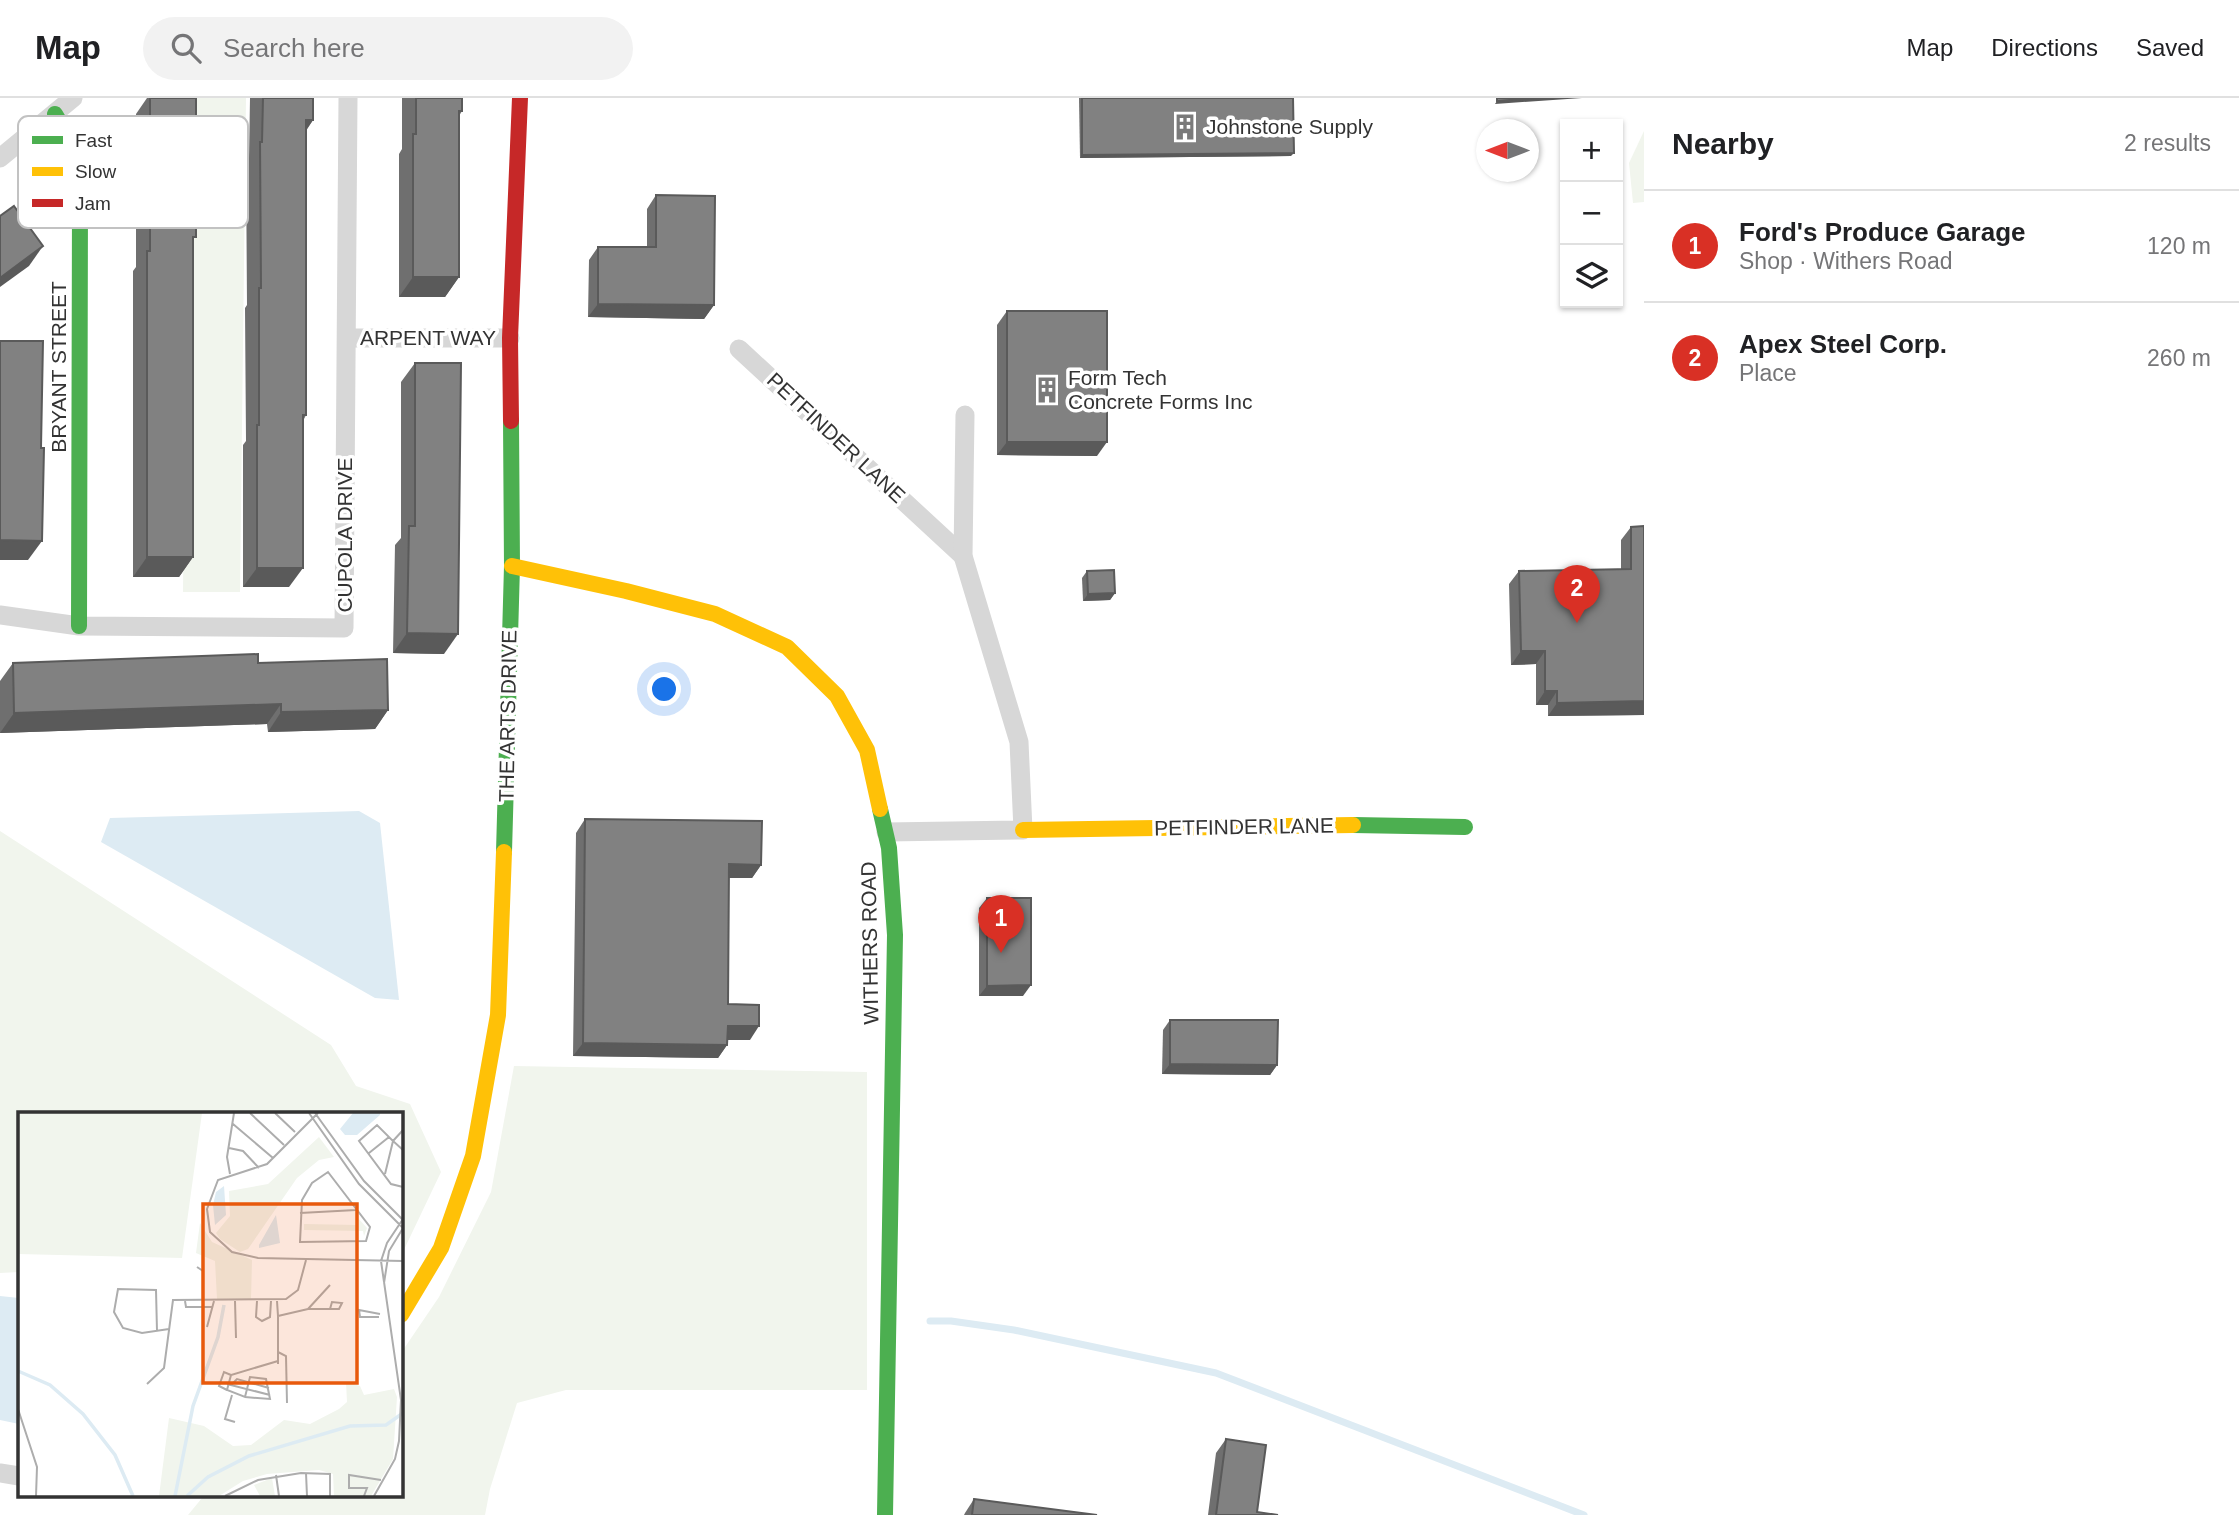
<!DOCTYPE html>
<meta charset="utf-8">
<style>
:root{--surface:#fff;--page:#f2f2f2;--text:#202124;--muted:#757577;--line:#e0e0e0;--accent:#d93025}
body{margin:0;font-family:Helvetica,sans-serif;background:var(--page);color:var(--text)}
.controls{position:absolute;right:21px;top:21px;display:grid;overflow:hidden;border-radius:0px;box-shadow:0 2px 5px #0004}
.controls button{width:63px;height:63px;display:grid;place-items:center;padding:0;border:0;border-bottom:2px solid var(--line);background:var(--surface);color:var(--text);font:35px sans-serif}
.compass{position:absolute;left:1476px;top:21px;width:63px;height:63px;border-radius:50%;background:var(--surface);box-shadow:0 2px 5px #0004;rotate:270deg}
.you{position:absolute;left:665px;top:592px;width:24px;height:24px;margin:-18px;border:5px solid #fff;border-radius:50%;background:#1a73e8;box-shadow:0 0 0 10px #1a73e833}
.badge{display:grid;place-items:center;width:46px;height:46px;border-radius:50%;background:var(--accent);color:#fff;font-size:23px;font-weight:700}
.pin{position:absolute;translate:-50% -58px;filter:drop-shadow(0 2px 4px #0008)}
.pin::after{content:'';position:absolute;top:37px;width:24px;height:21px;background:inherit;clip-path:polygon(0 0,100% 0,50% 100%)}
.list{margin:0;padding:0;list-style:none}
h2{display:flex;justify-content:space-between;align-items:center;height:91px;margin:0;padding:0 28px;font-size:30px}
h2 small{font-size:23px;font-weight:400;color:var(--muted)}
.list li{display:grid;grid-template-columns:46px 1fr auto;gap:21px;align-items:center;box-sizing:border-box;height:112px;padding:0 28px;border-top:2px solid var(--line)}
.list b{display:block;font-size:26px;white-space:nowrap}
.list p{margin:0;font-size:23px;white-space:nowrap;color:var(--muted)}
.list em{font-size:23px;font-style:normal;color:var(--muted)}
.icon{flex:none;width:38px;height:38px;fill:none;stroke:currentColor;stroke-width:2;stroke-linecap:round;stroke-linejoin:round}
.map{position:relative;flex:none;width:1644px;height:1417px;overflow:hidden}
header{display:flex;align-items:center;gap:42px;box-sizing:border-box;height:98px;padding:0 35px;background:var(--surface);border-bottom:2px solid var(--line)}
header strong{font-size:33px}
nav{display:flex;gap:38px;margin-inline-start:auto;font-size:24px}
.search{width:490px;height:63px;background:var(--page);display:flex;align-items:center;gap:18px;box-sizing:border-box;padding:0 24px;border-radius:38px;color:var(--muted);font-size:26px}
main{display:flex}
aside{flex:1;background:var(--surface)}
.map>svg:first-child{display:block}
.green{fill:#f1f5ed}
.water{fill:#ddebf3}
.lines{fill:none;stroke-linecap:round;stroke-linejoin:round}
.stream{stroke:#ddebf3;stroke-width:7}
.street{stroke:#d7d7d7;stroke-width:19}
.fast{stroke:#4caf50;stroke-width:16}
.slow{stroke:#ffc107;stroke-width:16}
.jam{stroke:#c62828;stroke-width:16}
.wall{fill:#6f6f6f}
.shaded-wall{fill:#5a5a5a}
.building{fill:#818181;stroke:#5a5a5a;stroke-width:2}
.labels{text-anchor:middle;stroke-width:7;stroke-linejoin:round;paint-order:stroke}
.poi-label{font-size:21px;fill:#333;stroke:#fff;text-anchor:start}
.street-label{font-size:21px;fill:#333;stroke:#fff}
.inset-river{fill:none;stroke:#ddebf3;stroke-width:3.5}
.inset-road{fill:none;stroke:#adadad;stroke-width:2}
.view{fill:#e8590c;fill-opacity:0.15;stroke:#e8590c;stroke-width:3.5}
.inset-edge{fill:none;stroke:#333;stroke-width:3.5}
.key{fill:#fff;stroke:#c2c2c2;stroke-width:2}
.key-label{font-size:19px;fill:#333}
</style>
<header>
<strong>Map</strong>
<div class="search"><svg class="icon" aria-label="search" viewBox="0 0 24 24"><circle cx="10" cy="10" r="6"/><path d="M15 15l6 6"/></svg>Search here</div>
<nav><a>Map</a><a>Directions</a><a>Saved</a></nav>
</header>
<main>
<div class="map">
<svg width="1644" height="1417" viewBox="0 0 1644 1417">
<rect width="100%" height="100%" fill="#fff"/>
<g class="green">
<polygon points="188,0 246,0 240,494 183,494"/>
<polygon points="1644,33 1644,104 1633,105 1629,65"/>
<polygon points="0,733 331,947 356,988 410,1006 441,1074 401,1158 401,1016 19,1016 19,1174 0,1175"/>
<polygon points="514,968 867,974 867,1292 566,1292 517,1305 490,1391 485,1417 188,1417 202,1400 207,1398 401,1398 401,1255 439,1199 491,1094"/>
</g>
<g class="water">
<polygon points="359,713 380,725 399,902 375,900 101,744 110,720"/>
<polygon points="0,1198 19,1200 19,1326 0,1322"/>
</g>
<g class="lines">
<polyline class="stream" points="930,1223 951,1223 1014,1232 1216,1275 1584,1417"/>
<g class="street">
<polyline points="0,60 73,0"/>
<polyline points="347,240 510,240"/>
<polyline points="739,251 963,458"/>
<polyline points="0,517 79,528 344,530 348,0"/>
<polyline points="886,734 1023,732 1019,644 963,458 965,317"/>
<polyline points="0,1375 19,1378"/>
</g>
<g class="fast">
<polyline points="55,16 78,55 80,103 79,528"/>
<polyline points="880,711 889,750 895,837 885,1417"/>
<polyline points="1353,727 1465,729"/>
<polyline points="504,754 512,468 511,323"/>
</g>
<g class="slow">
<polyline points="512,468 626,493 715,516 787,549 837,598 867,652 880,711"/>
<polyline points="1023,732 1353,727"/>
<polyline points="401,1217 441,1150 473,1058 498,917 504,754"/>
</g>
<polyline class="jam" points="511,323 510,240 520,0"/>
</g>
<g class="wall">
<polygon points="147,0 196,0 193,142 193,459 179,479 133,479 133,173 136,169 136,16"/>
<polygon points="250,0 313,0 313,22 306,33 306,317 303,323 289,489 243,489 243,347 246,343 245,210 247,207 246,63 249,60"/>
<polygon points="402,0 462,0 462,13 459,18 459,179 445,199 399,199 399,56 402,51"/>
<polygon points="1079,0 1293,0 1291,58 1080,60"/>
<polygon points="656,97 714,207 704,221 588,219 589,162 598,149 647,149 647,111"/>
<polygon points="1007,213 1097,358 997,357 997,227"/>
<polygon points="415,265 444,556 393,555 395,447 401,440 401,284"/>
<polygon points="1644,428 1644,617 1548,618 1548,607 1536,607 1536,566 1511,567 1509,486 1519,473 1621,471 1621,442 1631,429"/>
<polygon points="1087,473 1115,495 1110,502 1083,503 1082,480"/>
<polygon points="13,565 258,565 388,612 375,631 268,634 267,626 0,635 0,583"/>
<polygon points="585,721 761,767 752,780 729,780 728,906 750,942 727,942 727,947 718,960 573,958 576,735"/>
<polygon points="987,800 1023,898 979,898 979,810"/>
<polygon points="1170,922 1277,967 1270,977 1162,976 1163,932"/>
<polygon points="1226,1341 1257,1414 1278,1417 1208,1417 1216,1355"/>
<polygon points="974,1401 1097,1417 964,1417 965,1415"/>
</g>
<g class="shaded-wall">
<polygon points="1534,0 1582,0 1495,6 1497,3"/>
<polygon points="306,22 313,22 299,42"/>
<polygon points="1294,55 1291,58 1080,60 1082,57"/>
<polygon points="43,148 29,168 0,189 0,180"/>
<polygon points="413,179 459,179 445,199 399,199"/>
<polygon points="598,206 714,207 704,221 588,219"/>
<polygon points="1007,344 1107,344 1097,358 997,357"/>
<polygon points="0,442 42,443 28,462 0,462"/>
<polygon points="147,459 193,459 179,479 133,479"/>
<polygon points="257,470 303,470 289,489 243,489"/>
<polygon points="1115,495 1110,502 1083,503 1088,496"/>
<polygon points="407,535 458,536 444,556 393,555"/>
<polygon points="1521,553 1545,553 1536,566 1511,567"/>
<polygon points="1545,593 1557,593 1548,607 1536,607"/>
<polygon points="1644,603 1644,617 1548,618 1557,605"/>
<polygon points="281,606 267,626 0,635 14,615"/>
<polygon points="388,612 375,631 268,634 281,614"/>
<polygon points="729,766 761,767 752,780 720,780"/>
<polygon points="1031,887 1023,898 979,898 987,888"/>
<polygon points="728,928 759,928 750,942 718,942"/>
<polygon points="583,945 727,947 718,960 573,958"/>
<polygon points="1170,966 1277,967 1270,977 1162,976"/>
</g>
<g class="building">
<polygon points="150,0 196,0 196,139 193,139 193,459 147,459 147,153 150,153"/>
<polygon points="263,0 313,0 313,22 306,22 306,317 303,317 303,470 257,470 257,327 259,327 259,190 261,190 260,44 262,44"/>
<polygon points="416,0 462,0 462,13 459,13 459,179 413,179 413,36 416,36"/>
<polygon points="1082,0 1293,0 1294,55 1082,57"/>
<polygon points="1497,0 1534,0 1497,3"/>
<polygon points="656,97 715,98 714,207 598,206 598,149 656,149"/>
<polygon points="14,108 43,148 0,180 0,118"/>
<rect x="1007" y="213" width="100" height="131"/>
<polygon points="0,243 43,243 41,350 44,350 42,443 0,442"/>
<polygon points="415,265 461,265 458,536 407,535 409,428 415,428"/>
<polygon points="1644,428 1644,603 1557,605 1557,593 1545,593 1545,553 1521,553 1519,473 1631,471 1631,429"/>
<polygon points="1114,472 1115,495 1088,496 1087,473"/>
<polygon points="258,556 258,565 387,561 388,612 281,614 281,606 14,615 13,565"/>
<polygon points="585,721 762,723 761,767 729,766 728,906 759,907 759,928 728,928 727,947 583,945"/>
<polygon points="987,800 1031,800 1031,887 987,888"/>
<polygon points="1170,922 1278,922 1277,967 1170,966"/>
<polygon points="1226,1341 1266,1347 1257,1414 1278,1417 1216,1417"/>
<polygon points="974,1401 1097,1417 972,1417"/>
</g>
<defs>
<g id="building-bare" transform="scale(2.1)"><path d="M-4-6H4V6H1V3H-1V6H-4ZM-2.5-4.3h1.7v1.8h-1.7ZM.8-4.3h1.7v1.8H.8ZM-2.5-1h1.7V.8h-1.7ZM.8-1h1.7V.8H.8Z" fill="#7a7a7a" stroke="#fff" stroke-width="2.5" paint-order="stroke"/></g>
</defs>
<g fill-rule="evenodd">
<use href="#building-bare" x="1185" y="29"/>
<use href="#building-bare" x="1047" y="292"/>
</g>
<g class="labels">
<g class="poi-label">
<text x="1206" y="36">Johnstone Supply</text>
<text x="1068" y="287">Form Tech<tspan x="1068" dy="24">Concrete Forms Inc</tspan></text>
</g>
<g class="street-label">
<text x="428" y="247">ARPENT WAY</text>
<text transform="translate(59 269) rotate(-90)" y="7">BRYANT STREET</text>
<text transform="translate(836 340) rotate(43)" y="7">PETFINDER LANE</text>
<text transform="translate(345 437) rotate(-90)" y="7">CUPOLA DRIVE</text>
<text transform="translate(508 618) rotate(-89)" y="7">THE ARTS DRIVE</text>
<text transform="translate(1244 729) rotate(-1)" y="7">PETFINDER LANE</text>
<text transform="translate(870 845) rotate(-91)" y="7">WITHERS ROAD</text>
</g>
</g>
<g transform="translate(18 1014)">
<rect width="385" height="385" fill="#fff"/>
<path d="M0 1H184L164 146 0 142ZM301 25 316 45 301 48 279 66 230 137 222 140 202 127 198 121 212 104 211 79 250 72ZM340 106 349 116 346 124 345 119 286 118V112L339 113ZM182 111 194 130 234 148 233 187H199L197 149 178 141ZM328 270 342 274 346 283 376 277 379 285 375 347 353 384H316L315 362 301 358 249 362 225 369 201 384H141L151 306 186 314 215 334 233 333 266 308 292 312 321 297 329 290ZM254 366 257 384H242L236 373Z" fill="#f1f5ed"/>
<path d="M335 1H362V3L339 23H327L322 17ZM206 74 208 103 197 113 195 93 198 80ZM258 103 262 131 241 136V133Z" fill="#ddebf3"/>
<path class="inset-river" d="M0 259 32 273 65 302 97 343 115 384M157 384 175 294 200 225 206 193M169 384 190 365 231 344 332 314 368 313 385 301"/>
<path class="inset-road" d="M232 1 266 33M257 1 277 20M291 1 341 72 385 116M297 1 346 69 385 108M300 1 249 52 200 68 189 97 192 120 214 140 240 146 385 149M215 12 255 46M385 18 375 29 385 38M211 36 225 39 241 56M351 41 371 25M310 60 352 115 348 129 282 130 284 88 294 71ZM212 62 209 45 216 1M367 62 375 29 359 13 341 29 373 72 385 75M282 101 338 98M179 155 185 159V188M366 171 371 139 385 116M167 189 168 195H195M217 189 218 226M239 189 238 205 244 209 252 205 253 189M259 189 260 204 290 197H321L324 191 314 190 312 197M290 197 312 173M260 204V252M361 205H342L341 198 362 202M189 215 196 189M139 219 138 178 100 177 96 200 105 216 124 221 151 217M260 240 268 244 269 291M129 272 146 256 155 188 268 187 280 178 288 148M209 272 252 283M213 273 219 267 251 276M209 278 201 274 206 260 213 263M214 283 207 307 217 310M227 285 252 287 248 267 232 265 227 285 209 278 213 263 260 249M0 297 19 355 18 384M288 361 289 384M258 363 261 384M207 384 240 368 283 361 312 362V384M346 384 349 376H331V363L363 368M356 384 377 347 381 329 383 288 363 149 369 131 385 107"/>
<path class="view" d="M185 92H339V271H185Z"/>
<rect width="385" height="385" class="inset-edge"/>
</g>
<rect x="18" y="18" width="230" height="112" rx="10" class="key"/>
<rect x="32" y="38" width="31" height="8" fill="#4caf50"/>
<rect x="32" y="69" width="31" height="9" fill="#ffc107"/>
<rect x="32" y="101" width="31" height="8" fill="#c62828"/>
<g class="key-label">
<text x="75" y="49">Fast</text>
<text x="75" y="80">Slow</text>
<text x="75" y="112">Jam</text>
</g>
</svg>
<div class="controls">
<button>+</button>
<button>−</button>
<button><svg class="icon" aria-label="layers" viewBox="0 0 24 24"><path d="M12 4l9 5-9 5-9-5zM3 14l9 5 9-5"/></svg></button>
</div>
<svg class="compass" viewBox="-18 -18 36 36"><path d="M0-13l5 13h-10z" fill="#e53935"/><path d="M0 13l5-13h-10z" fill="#757577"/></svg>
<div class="you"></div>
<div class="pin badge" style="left:1001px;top:855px">1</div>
<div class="pin badge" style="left:1577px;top:525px">2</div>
</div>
<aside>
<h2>Nearby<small>2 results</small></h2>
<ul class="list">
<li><span class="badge">1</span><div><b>Ford's Produce Garage</b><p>Shop · Withers Road</p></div><em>120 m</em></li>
<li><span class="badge">2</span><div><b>Apex Steel Corp.</b><p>Place</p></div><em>260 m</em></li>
</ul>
</aside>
</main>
